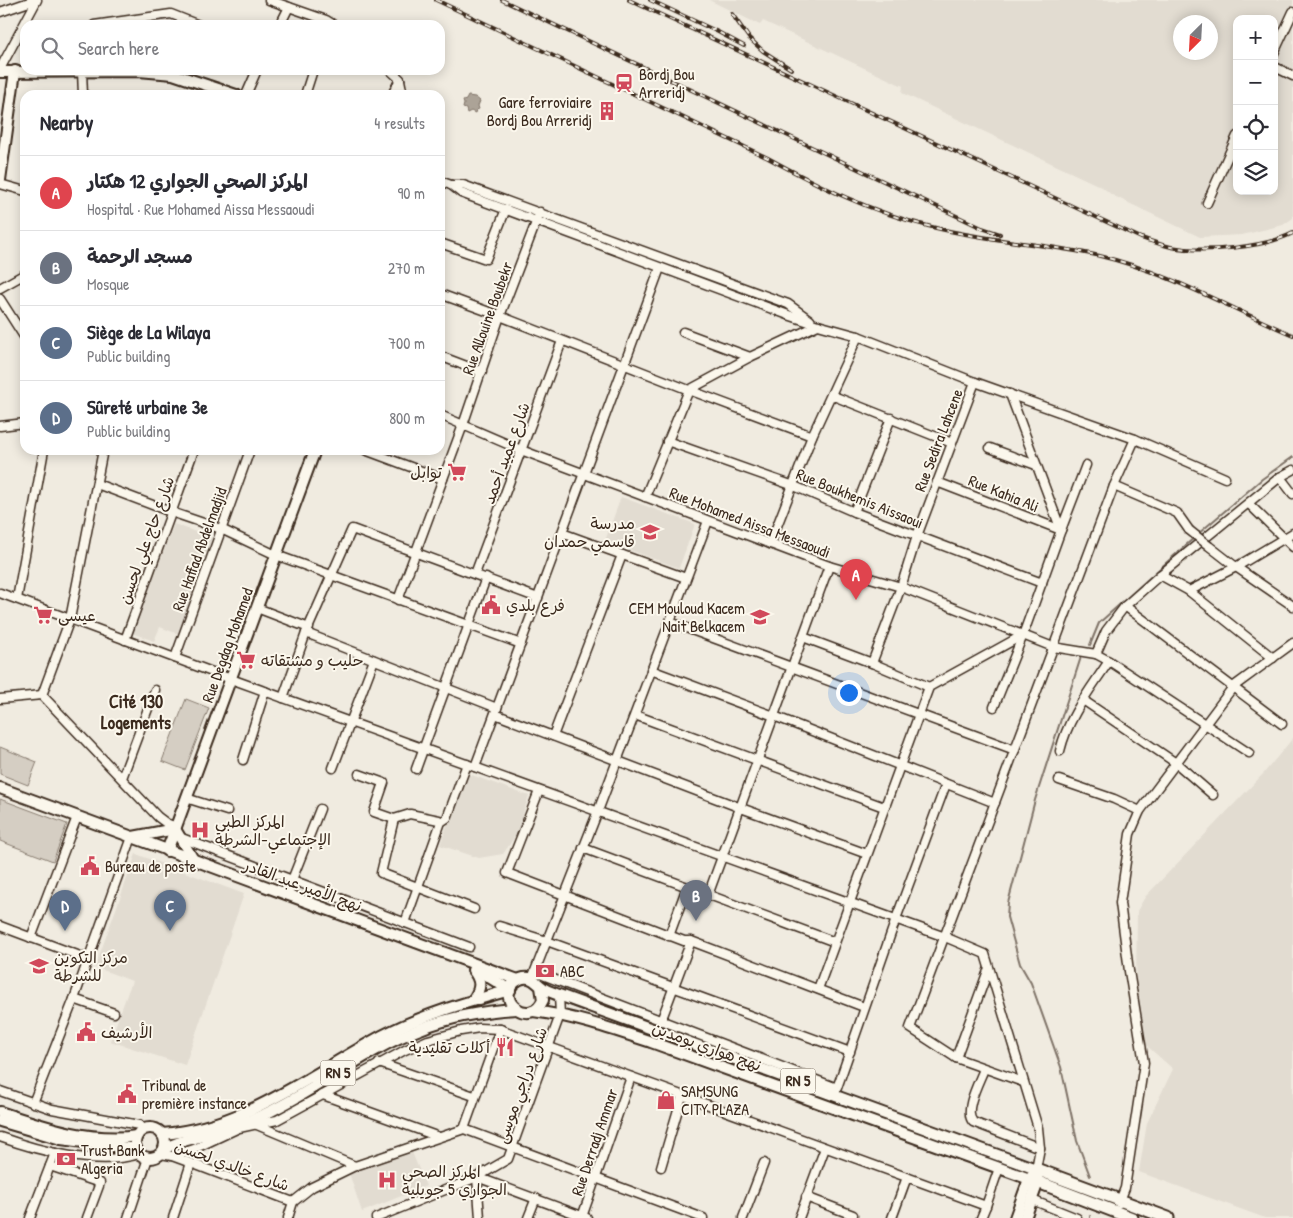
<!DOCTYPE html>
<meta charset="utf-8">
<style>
:root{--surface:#fff;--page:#f7f7f7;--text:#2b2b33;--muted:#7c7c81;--line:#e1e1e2;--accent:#111827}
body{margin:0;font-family:"Patrick Hand","Playpen Sans Arabic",sans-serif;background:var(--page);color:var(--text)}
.controls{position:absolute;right:15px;top:15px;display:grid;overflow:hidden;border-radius:10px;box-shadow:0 2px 12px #0003}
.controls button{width:45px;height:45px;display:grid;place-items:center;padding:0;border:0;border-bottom:1px solid var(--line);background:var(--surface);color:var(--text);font:25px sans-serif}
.compass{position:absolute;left:1173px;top:15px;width:45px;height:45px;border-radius:50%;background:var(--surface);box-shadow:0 2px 12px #0003;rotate:204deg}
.you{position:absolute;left:848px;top:692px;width:18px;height:18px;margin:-12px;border:4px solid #fff;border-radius:50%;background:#1a73e8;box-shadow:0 0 0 8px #1a73e833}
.badge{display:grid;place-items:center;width:32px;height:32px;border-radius:50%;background:var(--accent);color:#fff;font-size:16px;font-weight:700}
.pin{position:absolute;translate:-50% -41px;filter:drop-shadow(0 1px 2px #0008)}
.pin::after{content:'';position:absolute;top:26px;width:18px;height:15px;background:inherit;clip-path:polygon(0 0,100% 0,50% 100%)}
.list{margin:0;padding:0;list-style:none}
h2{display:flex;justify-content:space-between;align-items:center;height:65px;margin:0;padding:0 20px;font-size:21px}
h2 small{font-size:16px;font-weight:400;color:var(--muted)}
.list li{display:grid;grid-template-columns:32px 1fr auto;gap:15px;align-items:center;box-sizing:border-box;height:75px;padding:0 20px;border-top:1px solid var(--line)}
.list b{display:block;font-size:19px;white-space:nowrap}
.list p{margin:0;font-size:16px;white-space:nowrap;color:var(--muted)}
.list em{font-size:16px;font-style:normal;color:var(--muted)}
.icon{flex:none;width:28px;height:28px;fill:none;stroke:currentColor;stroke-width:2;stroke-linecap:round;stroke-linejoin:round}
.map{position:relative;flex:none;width:1293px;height:1218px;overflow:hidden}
.search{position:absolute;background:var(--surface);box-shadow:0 2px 12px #0003;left:20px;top:20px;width:425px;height:55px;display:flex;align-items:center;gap:12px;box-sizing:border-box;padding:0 18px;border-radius:15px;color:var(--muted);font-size:19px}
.panel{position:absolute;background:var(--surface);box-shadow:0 2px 12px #0003;left:20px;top:90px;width:425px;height:365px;border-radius:15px}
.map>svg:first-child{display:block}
.built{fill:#e2dcd1;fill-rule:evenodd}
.green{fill:#d5cec3;stroke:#887c70}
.water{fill:#aca397;stroke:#7f7367}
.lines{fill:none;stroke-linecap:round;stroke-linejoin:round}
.stream{stroke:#7f7367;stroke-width:2}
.minor-casing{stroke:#3b2a1e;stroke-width:11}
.major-casing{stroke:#3b2a1e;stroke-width:14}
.highway-casing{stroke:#3b2a1e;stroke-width:15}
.minor{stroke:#fbf7ec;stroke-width:8}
.major{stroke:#fbf7ec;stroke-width:10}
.highway{stroke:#fbf7ec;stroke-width:11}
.rail-casing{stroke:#3b2a1e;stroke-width:4}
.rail{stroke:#fbf7ec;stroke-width:2;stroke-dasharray:5.5;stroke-linecap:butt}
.minor-bridge-casing{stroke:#3b2a1e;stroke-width:11;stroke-linecap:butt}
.minor-bridge{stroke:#fbf7ec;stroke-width:8}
.labels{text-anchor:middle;stroke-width:4;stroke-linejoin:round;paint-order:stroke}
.shield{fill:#fbf7ec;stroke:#75685c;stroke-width:1}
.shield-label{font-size:15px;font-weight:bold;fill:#3b2a1e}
.poi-label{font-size:16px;fill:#3b2a1e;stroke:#fbf7ec;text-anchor:start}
.street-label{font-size:16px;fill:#3b2a1e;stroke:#fbf7ec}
.neighbourhood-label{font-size:18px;font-weight:bold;fill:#3b2a1e;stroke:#fbf7ec}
</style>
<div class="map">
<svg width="1293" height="1218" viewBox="0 0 1293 1218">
<rect width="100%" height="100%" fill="#f0ebe0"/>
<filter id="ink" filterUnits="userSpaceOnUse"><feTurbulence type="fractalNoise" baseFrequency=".02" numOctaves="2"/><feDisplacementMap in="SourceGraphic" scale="10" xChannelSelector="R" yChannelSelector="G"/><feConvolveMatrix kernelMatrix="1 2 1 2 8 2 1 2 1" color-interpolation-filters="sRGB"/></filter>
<g filter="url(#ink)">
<g class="built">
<path d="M709 0H1293V218L1283 225 1242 235 1200 237 1112 195 1102 187 902 93 903 86 763 21 760 25ZM1237 19H1274V191H1237ZM1180 22H1210V52H1180Z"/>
<polygon points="621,497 695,524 679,568 605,541"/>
<polygon points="174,524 212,538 178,634 160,627 154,641 132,633"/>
<polygon points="1293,738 1293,1218 1265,1218 1139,1172 1147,1123 1173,1069 1147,1046 1141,1036 1136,987 1137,911 1145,897 1264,773"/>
<polygon points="466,773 529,796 516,835 503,854 479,858 440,845"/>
<polygon points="136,854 244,894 185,1065 110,1041 132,981 95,967"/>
<polygon points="411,1150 426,1186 362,1212 349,1173"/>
</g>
<g class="green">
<polygon points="186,699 209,708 185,770 162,761"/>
<polygon points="0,747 37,762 28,785 0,774"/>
<polygon points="0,799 67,824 53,861 0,841"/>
</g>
<polygon class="water" points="468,96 475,97 480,101 478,106 479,109 476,110 475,113 471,111 467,113 466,109 463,108 464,104 463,101 466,100"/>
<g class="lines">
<g class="stream">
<polyline points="1198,534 1262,479 1293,457"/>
<polyline points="1090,645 1099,623 1195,537"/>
<polyline points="1081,657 1035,800 1008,903 1007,917 1020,964 1031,983 1061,1067 1077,1141 1090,1176"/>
<polyline points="1090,1216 1090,1218"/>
</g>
<g class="minor-casing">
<g id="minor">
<polyline points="269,0 326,20 334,25"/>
<polyline points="0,12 35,0"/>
<polyline points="94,25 171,14 199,25"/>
<polyline points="280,25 289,7"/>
<polyline points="1274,53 1293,12"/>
<polyline points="1275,67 1293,76"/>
<polyline points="0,69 37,0"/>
<polyline points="390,70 400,79 392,95"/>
<polyline points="82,71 83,95"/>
<polyline points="400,80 403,95"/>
<polyline points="246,95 257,70"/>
<polyline points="305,95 313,70"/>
<polyline points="440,181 451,185 461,193 791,316 818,325 858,336 975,382 1135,439 1225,478"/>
<polyline points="0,184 25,191"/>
<polyline points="451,185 463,185 788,304 810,320"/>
<polyline points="1207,203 1237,136"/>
<polyline points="440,243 486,259 506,209"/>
<polyline points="0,288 25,274"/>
<polyline points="440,294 500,316 689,390 812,436"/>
<polyline points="0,299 25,338"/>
<polyline points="683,332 750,357"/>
<polyline points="440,356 482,372"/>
<polyline points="831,395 952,443"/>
<polyline points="440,415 521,450 829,566 901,587 1053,647 1096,654"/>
<polyline points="0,426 25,423"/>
<polyline points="667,441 794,486 854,512 1042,583"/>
<polyline points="990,448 1036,465"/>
<polyline points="365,450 443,479"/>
<polyline points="1280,477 1293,494"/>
<polyline points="937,482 1061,530 1086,465"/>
<polyline points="97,484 171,512 221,529 276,555 521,644"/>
<polyline points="1114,486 1177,513 1189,530"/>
<polyline points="645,497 689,390 750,357 818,325"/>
<polyline points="1249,504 1293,547"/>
<polyline points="854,512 891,418"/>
<polyline points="562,533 686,578"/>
<polyline points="770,544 812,436 858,336"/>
<polyline points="1209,546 1236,567 1293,606"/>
<polyline points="475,574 562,341"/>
<polyline points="1160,575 1189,591 1273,658"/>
<polyline points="1189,591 1236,567 1293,533"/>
<polyline points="0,593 231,679 945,937 985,954 1038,1128 1040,1148 1036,1169"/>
<polyline points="17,599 44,450"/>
<polyline points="398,600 463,425 500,316 540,212"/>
<polyline points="1125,606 1282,724"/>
<polyline points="257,608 309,628"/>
<polyline points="670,622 1015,750"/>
<polyline points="306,633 497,708"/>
<polyline points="803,637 872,663 929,687"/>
<polyline points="125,640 194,450"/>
<polyline points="175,658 250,450"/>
<polyline points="1109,661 1249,753"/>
<polyline points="872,663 901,587 917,536 975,382"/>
<polyline points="651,670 774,716 995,803"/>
<polyline points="42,695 70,619 103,450"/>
<polyline points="42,695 158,817 166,823 176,827"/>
<polyline points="283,698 306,633 352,529 538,598"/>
<polyline points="0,699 42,695"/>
<polyline points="1083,700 1176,763 1213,795"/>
<polyline points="994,707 1023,635 1061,530 1010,394"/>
<polyline points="495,714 741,808 867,854"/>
<polyline points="635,715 884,807"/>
<polyline points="553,736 622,555"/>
<path d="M1060 751C1068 717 1090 690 1109 661L1096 654 1106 631 1125 606 1160 575 1280 477 1293 470"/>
<polyline points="243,760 265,691"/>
<polyline points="475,767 660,268"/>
<polyline points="333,768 374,660"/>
<polyline points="416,769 486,578"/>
<polyline points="359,774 384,783 374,812 394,819 410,814 439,820 441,822"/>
<polyline points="122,778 155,690"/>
<polyline points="1059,780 1114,799 1140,811"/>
<polyline points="539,791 507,873 684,941 691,941 864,1007"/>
<polyline points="186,798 227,811"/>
<polyline points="394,819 381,873 474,909"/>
<polyline points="179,837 469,947"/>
<polyline points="583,848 835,942"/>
<polyline points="286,895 320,809"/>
<polyline points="708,895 829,566"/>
<polyline points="405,923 441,822 447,818 467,764"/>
<polyline points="0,926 88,959"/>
<polyline points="499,926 547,941 850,1052"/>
<polyline points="669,936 687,887"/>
<polyline points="31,938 77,817"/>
<polyline points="535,972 837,1088 896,919 946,784"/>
<polyline points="533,976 598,811 708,521"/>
<polyline points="818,989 929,687 1023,635"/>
<polyline points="74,999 114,1013"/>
<polyline points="661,1021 691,941"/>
<polyline points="956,1058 989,968"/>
<polyline points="379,1063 474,1096"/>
<path d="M984 1069C979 1082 963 1111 973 1122L1040 1148"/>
<polyline points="1023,1082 956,1058 910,1028 1114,486 1135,439"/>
<polyline points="0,1091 52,1109 139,1125 143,1130"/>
<polyline points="323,1095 439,1137"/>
<polyline points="33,1103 74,999 132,837"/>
<polyline points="257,1125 355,1166"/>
<polyline points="464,1129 500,1029"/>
<path d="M0 1137C39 1151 99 1167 139 1154"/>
<polyline points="161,1154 172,1156 191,1163 293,1202"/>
<polyline points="172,1156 194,1149 239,1128 277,1120 405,1050 428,1040 461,1031 479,1028 500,1029 986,1206 999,1168"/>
<polyline points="50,1166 100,1183 87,1218"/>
<polyline points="661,1167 682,1096"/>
<polyline points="806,1197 853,1215"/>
<polyline points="1032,1200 1077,1218"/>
<polyline points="1119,1203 1125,1188 1144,1063 1129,971 1120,903 1130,834 1140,811 1233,687 1293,643"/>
<polyline points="582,1217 631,1077"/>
<polyline points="30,1218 55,1153"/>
<polyline points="128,1218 148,1158"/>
<polyline points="173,1218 191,1163"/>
<polyline points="288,1218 293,1202 312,1187 355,1166 464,1129 703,1218"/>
<polyline points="376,1218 477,1177 508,1159 560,1015 559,995"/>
<polyline points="480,1218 477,1177 587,1218"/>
<polyline points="528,1218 536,1198"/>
<polyline points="743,1218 764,1163"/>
<polyline points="799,1218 825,1148"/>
<polyline points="892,1218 907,1177"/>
<polyline points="981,1218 986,1206"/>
</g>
</g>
<g class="major-casing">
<g id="major">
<polyline points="0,72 139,71 173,74 236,95"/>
<polyline points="0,180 15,71"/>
<polyline points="0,788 518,980"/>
<polyline points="133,837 175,829 194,861"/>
<polyline points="167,851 315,450"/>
<polyline points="479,971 510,990"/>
<path d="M541 987 543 1000C531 1028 495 1001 514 983 518 979 524 977 529 978 536 980 537 984 542 987 546 991 554 993 559 995L1036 1169"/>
<path d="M473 1000C481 989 482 981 473 970"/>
<path d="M533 1011C574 1016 612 1029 651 1042L1038 1182"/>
<path d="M0 1112C42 1126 91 1143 137 1136"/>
<polyline points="0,1121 61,1139 136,1149"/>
<circle cx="150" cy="1143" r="15"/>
<path d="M162 1134C245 1128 311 1074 382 1036 422 1015 467 1002 510 990"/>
<path d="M164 1149C177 1141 192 1139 207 1135 227 1129 248 1122 267 1113 320 1088 366 1049 420 1029 450 1017 485 1011 517 1009"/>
<polyline points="1015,1218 1029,1179 1032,1175"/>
<polyline points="1025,1218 1038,1182 1037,1176"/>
</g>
</g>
<g class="highway-casing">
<g id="highway">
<polyline points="1036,1169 1168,1218"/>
<polyline points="1038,1182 1132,1218"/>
</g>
</g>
<use href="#minor" class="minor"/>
<use href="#major" class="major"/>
<use href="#highway" class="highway"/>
<g class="rail-casing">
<g id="rail">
<path d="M436 0 768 158C819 186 871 212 928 226 984 241 1043 243 1100 256 1168 272 1229 308 1293 335"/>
<polyline points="502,0 982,228 1000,234"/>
<path d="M629 0 1141 238C1151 241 1161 245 1171 247 1203 253 1264 248 1293 233"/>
<polyline points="650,0 718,32 744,46"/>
<polyline points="732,14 749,38 763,51 791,69"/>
</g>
</g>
<use href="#rail" class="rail"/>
<g class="minor-bridge-casing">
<polyline id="minor-bridge" points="1189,530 1209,546"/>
</g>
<use href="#minor-bridge" class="minor-bridge"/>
</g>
</g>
<defs>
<g id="station-bare" transform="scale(1.5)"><path d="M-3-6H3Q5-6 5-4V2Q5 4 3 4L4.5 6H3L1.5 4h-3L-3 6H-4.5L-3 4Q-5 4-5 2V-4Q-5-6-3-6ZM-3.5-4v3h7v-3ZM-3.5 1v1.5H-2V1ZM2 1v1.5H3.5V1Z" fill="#d1495b" stroke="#fbf7ec" stroke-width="2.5" paint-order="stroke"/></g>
<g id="building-bare" transform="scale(1.5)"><path d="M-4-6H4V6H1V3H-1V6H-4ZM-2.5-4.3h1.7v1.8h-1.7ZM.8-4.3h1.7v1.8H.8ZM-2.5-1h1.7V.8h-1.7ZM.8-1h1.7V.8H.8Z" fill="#d1495b" stroke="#fbf7ec" stroke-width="2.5" paint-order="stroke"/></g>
<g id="supermarket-bare" transform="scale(1.5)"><path d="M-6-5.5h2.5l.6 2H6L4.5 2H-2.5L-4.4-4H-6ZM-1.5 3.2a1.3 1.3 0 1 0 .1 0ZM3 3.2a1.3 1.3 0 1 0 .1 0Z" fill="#d1495b" stroke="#fbf7ec" stroke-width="2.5" paint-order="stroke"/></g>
<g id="school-bare" transform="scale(1.5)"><path d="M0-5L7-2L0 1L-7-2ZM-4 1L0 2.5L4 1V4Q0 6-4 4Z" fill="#d1495b" stroke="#fbf7ec" stroke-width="2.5" paint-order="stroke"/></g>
<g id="civic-bare" transform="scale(1.5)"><path d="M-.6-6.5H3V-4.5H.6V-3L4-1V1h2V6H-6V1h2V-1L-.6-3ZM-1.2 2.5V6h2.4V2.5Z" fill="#d1495b" stroke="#fbf7ec" stroke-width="2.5" paint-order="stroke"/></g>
<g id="hospital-bare" transform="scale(1.5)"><path d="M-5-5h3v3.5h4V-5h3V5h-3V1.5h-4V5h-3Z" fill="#d1495b" stroke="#fbf7ec" stroke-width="2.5" paint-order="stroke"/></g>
<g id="university-bare" transform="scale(1.5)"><path d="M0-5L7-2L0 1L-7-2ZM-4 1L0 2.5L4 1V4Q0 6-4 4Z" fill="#d1495b" stroke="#fbf7ec" stroke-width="2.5" paint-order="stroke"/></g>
<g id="bank-bare" transform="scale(1.5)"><path d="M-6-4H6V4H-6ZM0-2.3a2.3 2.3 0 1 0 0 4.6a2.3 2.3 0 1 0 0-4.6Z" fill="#d1495b" stroke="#fbf7ec" stroke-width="2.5" paint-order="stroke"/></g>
<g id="restaurant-bare" transform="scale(1.5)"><path d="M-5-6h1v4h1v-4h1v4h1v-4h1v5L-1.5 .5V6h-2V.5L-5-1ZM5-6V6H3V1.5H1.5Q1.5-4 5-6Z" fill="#d1495b" stroke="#fbf7ec" stroke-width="2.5" paint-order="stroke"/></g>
<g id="shop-bare" transform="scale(1.5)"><path d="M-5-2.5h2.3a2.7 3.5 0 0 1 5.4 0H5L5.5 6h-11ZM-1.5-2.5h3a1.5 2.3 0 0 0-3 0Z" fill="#d1495b" stroke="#fbf7ec" stroke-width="2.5" paint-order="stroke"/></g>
</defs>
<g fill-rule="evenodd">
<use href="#station-bare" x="624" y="83"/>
<use href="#building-bare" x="607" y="111"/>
<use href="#supermarket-bare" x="457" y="472"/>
<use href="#school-bare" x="650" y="532"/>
<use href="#civic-bare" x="491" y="605"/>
<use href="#supermarket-bare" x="43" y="615"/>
<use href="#school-bare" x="760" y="617"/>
<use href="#supermarket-bare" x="246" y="660"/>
<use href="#hospital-bare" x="200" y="830"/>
<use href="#civic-bare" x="90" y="866"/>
<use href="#university-bare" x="39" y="966"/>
<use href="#bank-bare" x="545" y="971"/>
<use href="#civic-bare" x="86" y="1032"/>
<use href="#restaurant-bare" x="505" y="1047"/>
<use href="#civic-bare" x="127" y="1094"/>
<use href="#shop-bare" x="666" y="1100"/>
<use href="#bank-bare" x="66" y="1159"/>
<use href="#hospital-bare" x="387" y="1180"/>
</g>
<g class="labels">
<g class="shield">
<rect x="320.5" y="1060.5" width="35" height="25" rx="4"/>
<rect x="780.5" y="1068.5" width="35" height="25" rx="4"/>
</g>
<g class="shield-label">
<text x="338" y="1078">RN 5</text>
<text x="798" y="1086">RN 5</text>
</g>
<g class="poi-label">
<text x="639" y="80">Bordj Bou<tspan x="639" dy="18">Arreridj</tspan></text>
<text x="592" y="108" text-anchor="end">Gare ferroviaire<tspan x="592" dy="18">Bordj Bou Arreridj</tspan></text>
<text x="442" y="478" text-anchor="end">توابل</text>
<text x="635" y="529" text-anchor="end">مدرسة<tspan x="635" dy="18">قاسمي حمدان</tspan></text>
<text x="506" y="611">فرع بلدي</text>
<text x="745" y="614" text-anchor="end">CEM Mouloud Kacem<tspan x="745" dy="18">Nait Belkacem</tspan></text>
<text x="58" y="621">عيسى</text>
<text x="261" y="666">حليب و مشتقاته</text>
<text x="215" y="827">المركز الطبي<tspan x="215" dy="18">الإجتماعي-الشرطة</tspan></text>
<text x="105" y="872">Bureau de poste</text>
<text x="54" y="963">مركز التكوين<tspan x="54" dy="18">للشرطة</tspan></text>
<text x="560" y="977">ABC</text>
<text x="101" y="1038">الأرشيف</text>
<text x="490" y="1053" text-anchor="end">أكلات تقليدية</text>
<text x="142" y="1091">Tribunal de<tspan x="142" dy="18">première instance</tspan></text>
<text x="681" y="1097">SAMSUNG<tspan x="681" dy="18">CITY PLAZA</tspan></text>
<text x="81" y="1156">Trust Bank<tspan x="81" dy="18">Algeria</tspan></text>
<text x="402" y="1177">المركز الصحي<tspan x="402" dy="18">الجواري 5 جويلية</tspan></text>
</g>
<g class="street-label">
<text transform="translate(487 318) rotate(-70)" y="6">Rue Allouine Boubekr</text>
<text transform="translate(938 440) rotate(-69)" y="6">Rue Sedira Lahcene</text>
<text transform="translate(506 453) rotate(-70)" y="6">شارع عميد أحمد</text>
<text transform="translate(1004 493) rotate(22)" y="6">Rue Kahia Ali</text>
<text transform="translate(860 498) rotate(22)" y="6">Rue Boukhemis Aissaoui</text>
<text transform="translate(750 522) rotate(21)" y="6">Rue Mohamed Aissa Messaoudi</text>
<text transform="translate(146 540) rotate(-70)" y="6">شارع حاج علي لحسن</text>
<text transform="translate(199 549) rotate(-70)" y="6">Rue Haffad Abdelmadjid</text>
<text transform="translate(227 645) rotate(-70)" y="6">Rue Degdag Mohamed</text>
<text transform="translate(303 885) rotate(20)" y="6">نهج الأمير عبد القادر</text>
<text transform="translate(707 1046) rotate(20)" y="6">نهج هواري بومدين</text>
<text transform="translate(521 1085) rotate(-70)" y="6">شارع دراجي موسى</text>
<text transform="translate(594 1142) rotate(-71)" y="6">Rue Derradj Ammar</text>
<text transform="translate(232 1165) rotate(20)" y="6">شارع خالدي لحسن</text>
</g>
<g class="neighbourhood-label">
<text x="136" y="708">Cité 130<tspan x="136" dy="21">Logements</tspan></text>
</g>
</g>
</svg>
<div class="controls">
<button>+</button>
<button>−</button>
<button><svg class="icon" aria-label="locate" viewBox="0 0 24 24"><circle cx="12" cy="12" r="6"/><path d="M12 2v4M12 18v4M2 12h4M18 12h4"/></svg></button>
<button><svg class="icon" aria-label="layers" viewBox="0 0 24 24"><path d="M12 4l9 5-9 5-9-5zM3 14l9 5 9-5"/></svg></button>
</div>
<svg class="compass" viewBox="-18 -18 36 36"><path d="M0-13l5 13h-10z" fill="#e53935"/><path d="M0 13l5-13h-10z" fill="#7c7c81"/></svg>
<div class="you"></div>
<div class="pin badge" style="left:856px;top:600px;background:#e0444e">A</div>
<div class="pin badge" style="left:696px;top:921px;background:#6b7280">B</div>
<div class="pin badge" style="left:170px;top:931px;background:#5c6f8a">C</div>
<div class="pin badge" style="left:65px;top:931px;background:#5c6f8a">D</div>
<div class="search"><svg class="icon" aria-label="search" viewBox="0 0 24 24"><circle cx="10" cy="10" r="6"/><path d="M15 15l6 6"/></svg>Search here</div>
<section class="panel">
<h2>Nearby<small>4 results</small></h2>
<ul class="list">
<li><span class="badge" style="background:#e0444e">A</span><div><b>المركز الصحي الجواري 12 هكتار</b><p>Hospital · Rue Mohamed Aissa Messaoudi</p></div><em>90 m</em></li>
<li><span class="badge" style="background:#6b7280">B</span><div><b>مسجد الرحمة</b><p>Mosque</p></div><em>270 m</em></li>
<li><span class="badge" style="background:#5c6f8a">C</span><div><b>Siège de La Wilaya</b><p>Public building</p></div><em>700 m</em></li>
<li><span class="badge" style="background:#5c6f8a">D</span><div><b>Sûreté urbaine 3e</b><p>Public building</p></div><em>800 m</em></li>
</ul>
</section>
</div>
